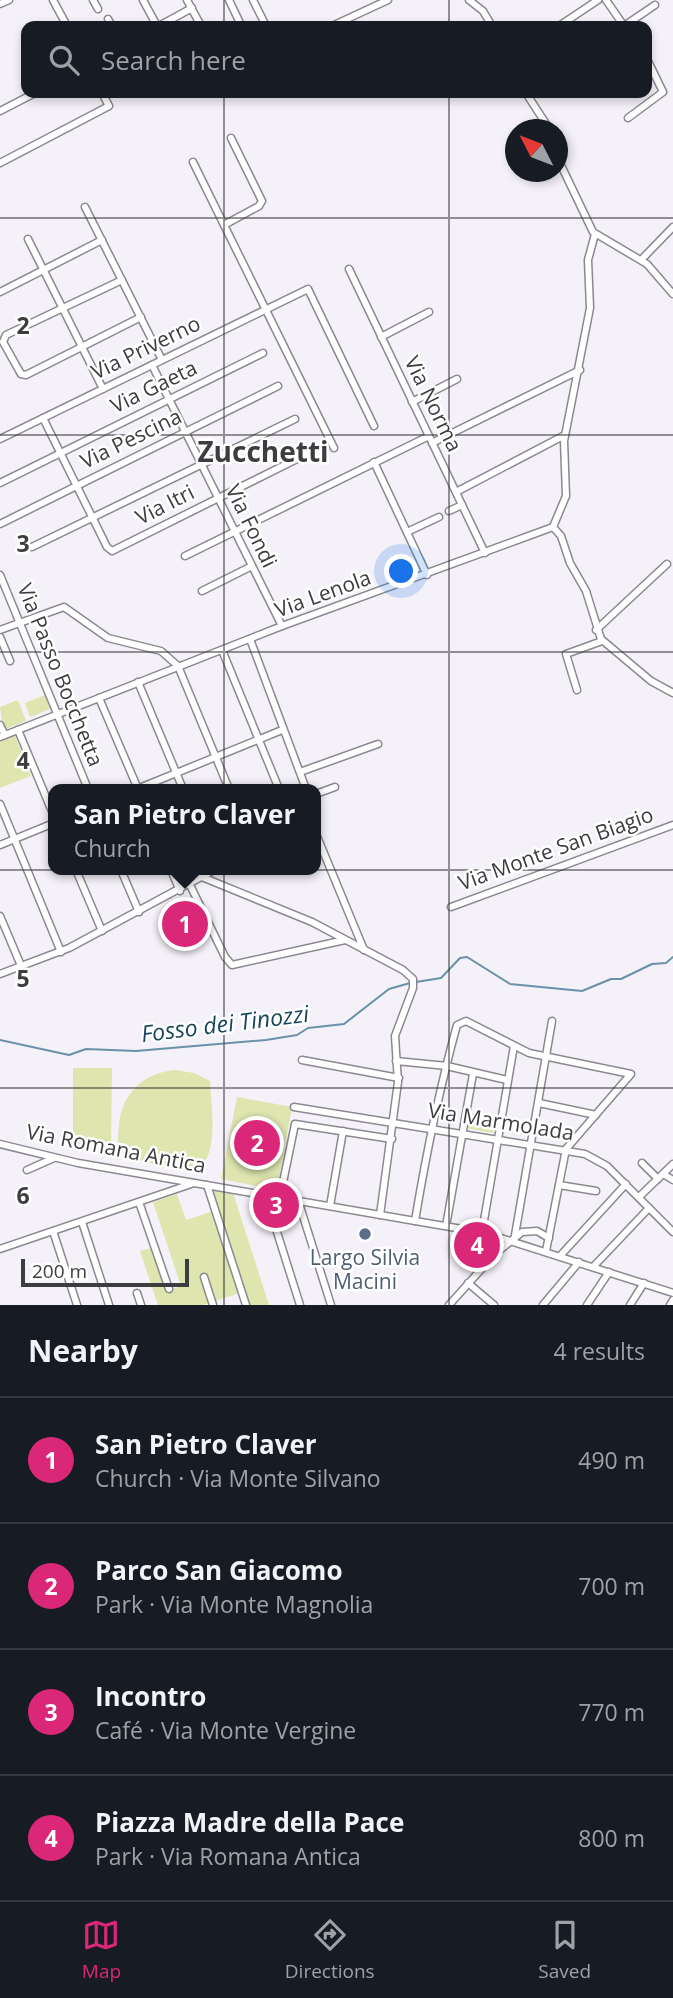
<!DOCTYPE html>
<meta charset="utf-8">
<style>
:root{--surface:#171b24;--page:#20242c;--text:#f1f3f6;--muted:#9ea1a6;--line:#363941;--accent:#db2777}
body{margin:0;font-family:"Open Sans",sans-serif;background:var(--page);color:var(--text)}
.compass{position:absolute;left:505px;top:119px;width:63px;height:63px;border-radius:50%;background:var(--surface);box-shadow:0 4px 10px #0003;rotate:312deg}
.scale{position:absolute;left:21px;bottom:18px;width:168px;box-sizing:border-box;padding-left:7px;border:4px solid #3d3c3e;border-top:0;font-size:19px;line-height:24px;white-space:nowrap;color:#3d3c3e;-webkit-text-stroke:5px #fff;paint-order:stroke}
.you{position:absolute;left:402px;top:572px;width:24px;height:24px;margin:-18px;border:5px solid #fff;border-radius:50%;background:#1a73e8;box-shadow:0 0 0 10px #1a73e833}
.badge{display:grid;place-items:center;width:46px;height:46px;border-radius:50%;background:var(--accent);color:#fff;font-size:23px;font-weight:700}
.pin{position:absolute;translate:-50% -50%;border:4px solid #fff;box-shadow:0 2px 7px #0006}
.popup{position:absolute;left:48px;top:784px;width:273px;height:91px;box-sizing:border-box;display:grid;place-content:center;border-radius:14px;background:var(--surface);filter:drop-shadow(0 2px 5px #0005);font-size:23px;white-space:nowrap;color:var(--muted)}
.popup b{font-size:26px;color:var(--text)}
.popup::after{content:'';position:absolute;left:50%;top:100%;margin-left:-14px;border:14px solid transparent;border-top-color:var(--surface)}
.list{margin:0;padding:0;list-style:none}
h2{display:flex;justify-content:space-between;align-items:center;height:91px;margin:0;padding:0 28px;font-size:30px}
h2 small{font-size:23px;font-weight:400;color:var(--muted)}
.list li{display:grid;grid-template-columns:46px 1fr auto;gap:21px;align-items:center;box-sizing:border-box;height:126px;padding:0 28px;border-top:2px solid var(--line)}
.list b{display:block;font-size:26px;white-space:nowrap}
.list p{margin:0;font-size:23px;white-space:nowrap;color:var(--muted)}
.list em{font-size:23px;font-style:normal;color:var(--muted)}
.icon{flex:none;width:38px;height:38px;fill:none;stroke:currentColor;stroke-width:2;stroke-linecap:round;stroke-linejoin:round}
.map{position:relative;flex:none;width:673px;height:1305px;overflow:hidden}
.search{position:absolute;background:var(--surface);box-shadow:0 4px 10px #0003;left:21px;right:21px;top:21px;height:77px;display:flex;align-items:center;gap:18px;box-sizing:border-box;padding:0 24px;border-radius:14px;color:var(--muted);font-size:26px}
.sheet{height:595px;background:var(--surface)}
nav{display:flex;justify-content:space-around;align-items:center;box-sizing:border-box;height:98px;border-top:2px solid var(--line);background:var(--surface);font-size:19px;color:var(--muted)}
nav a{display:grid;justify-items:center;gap:4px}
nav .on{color:var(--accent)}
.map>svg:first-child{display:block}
.green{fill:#dee5af}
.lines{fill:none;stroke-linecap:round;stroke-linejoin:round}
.stream{stroke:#6a91a8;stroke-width:2}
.minor-casing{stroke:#8c888f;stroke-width:9}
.minor{stroke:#fff;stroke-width:6}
.grid{fill:none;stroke:#3d3c3e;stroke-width:2;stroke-opacity:0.55}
.service-dot{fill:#5c6f8a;stroke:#fff;stroke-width:2.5}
.labels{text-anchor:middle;stroke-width:5;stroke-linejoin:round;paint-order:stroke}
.street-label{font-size:21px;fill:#3d3c3e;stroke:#fff}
.service-label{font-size:21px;fill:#4e5e75;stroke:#fff}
.water-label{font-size:23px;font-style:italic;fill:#17465c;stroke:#fff}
.district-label{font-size:28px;font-weight:bold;fill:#3d3c3e;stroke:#fff}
.grid-label{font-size:23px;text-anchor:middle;font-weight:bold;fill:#3d3c3e;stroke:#fff;stroke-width:5;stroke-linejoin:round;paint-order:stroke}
</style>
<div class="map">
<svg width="673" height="1305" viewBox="0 0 673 1305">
<rect width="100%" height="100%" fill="#f5f1f9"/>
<g class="green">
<polygon points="45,695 50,709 30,717 25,703"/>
<polygon points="18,700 26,721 3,730 0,707"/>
<polygon points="15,736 31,776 0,788 0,742"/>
<polygon points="73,1068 112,1068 111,1144 73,1144"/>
<path d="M175 1070 194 1073 210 1081C211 1103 220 1157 197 1169 181 1169 129 1163 120 1148 117 1142 118 1132 119 1126 121 1094 143 1073 175 1070Z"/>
<polygon points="237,1097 292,1107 277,1190 221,1179"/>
<polygon points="467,1112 496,1117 493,1133 465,1128"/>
<polygon points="210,1189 233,1193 269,1305 248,1305 243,1292 203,1305 158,1305 140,1251 152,1248 167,1291 181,1286 153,1202 177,1194 186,1220 217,1210"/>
<polygon points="470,1236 487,1239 493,1247 481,1255 460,1248"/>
</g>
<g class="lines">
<g class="stream">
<polyline points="416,982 441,978 460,958 467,957 510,984 582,991 611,979 621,979 652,964 666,963 673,957"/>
<polyline points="0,1040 69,1055 86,1049 136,1051 266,1040 297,1035 308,1028 344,1024 389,989 410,983"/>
</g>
<g class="minor-casing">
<g id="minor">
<polyline points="53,0 67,26"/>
<polyline points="93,0 98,9"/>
<polyline points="143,0 157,26"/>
<polyline points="187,0 201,26"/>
<polyline points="229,0 240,23"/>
<polyline points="253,0 266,26"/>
<polyline points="469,0 483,11 492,26"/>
<polyline points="606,0 624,26"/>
<polyline points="0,4 9,0"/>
<polyline points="108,19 112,26"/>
<polyline points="159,26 192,8"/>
<polyline points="332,26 388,0"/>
<polyline points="559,26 598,0"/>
<polyline points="624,26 655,5"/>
<polyline points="526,93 550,130"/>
<polyline points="0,111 35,93"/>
<polyline points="628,118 663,92 647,59"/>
<polyline points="558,159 593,232 647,264 673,294"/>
<polyline points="193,162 334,448"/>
<polyline points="0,163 109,106 102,93"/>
<polyline points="85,207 162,360"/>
<polyline points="224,225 259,206 262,201 231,138"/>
<polyline points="595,234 588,260 590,308 564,441 566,496 553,527 561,536 570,563 586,591 601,639 651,681 673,693"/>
<polyline points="28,239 103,389"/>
<polyline points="641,260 673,227"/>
<polyline points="349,269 485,553"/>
<polyline points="122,280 6,335 3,342 21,374 26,375 141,317"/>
<polyline points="0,292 102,240"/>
<polyline points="381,337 429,312"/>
<polyline points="152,365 282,626"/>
<polyline points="412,402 457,379"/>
<polyline points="43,418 107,547 112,551 311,452"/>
<polyline points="0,439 308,289 374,426"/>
<polyline points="432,443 580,370"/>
<polyline points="374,462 427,575"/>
<polyline points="0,483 263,353"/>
<polyline points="456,492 565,435"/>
<polyline points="449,511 462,505"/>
<polyline points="0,524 278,386"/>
<polyline points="407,532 439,517"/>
<polyline points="32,547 295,419"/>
<polyline points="185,556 429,436"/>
<polyline points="0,575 88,789"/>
<polyline points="202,591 252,566"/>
<polyline points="0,630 64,607 108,638 161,651 178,666 229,789"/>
<polyline points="596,630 667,564"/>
<polyline points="0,637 10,661"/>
<polyline points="250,639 306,789"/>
<polyline points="222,650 279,789"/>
<polyline points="138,682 183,789"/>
<polyline points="577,690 566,654 602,641"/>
<polyline points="99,698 138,789"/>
<polyline points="0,725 5,735"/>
<polyline points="18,730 54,816"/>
<polyline points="0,737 282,626 553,527"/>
<polyline points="300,772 378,744"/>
<polyline points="137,789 282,730"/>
<polyline points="316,794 335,787"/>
<polyline points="0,804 61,952"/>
<polyline points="316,834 364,950"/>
<polyline points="0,845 54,823"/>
<polyline points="76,870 102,931"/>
<polyline points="121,870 139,912"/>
<polyline points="171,870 180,891"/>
<polyline points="202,877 312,922 403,970 413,979 413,988 395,1036 398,1082 380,1215"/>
<polyline points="190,885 225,957 232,965 345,940"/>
<polyline points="451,907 673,825"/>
<polyline points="0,916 22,968"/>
<polyline points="0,974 69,948 214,870"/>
<polyline points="302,1060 399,1078"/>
<polyline points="396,1061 447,1066 507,1080"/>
<polyline points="539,1103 596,1115"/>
<polyline points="294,1107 585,1154 607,1166 673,1232"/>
<polyline points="0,1144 78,1163 485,1233 673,1293"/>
<polyline points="642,1163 658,1179"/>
<polyline points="27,1170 54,1158"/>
<polyline points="663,1174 673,1180"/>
<polyline points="207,1185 246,1305"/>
<polyline points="559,1185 596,1191"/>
<polyline points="265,1194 300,1305"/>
<polyline points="280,1197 295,1124 392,1139"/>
<polyline points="639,1197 673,1164"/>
<polyline points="298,1200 331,1305"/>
<polyline points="139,1202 169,1289"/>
<polyline points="330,1206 343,1131"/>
<path d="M415 1221C426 1155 439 1090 457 1025L466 1021 529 1053 631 1074 566 1149 546 1251"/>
<polyline points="82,1222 109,1305"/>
<polyline points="446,1226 473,1074"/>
<polyline points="53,1231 77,1305"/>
<polyline points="482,1232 514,1046"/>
<polyline points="514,1241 552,1021"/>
<polyline points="0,1249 194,1183"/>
<polyline points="560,1256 626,1184"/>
<polyline points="593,1267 649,1208"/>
<polyline points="204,1277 213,1305"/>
<polyline points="468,1283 494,1305"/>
<polyline points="137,1293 141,1305"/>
<polyline points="449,1305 495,1254 522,1232 537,1231 549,1238"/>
<polyline points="543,1305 579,1262"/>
<polyline points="587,1305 609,1272"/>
<polyline points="630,1305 644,1283"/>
<polyline points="670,1305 673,1300"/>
</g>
</g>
<use href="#minor" class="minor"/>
</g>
<path class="grid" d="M224 0V26M449 0V26M224 93V1305M449 93V1305M0 218H673M0 435H673M0 652H673M0 870H673M0 1088H673"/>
<circle class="service-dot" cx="365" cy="1234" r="7"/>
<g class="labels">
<g class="street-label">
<text transform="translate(146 348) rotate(-26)" y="7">Via Priverno</text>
<text transform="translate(154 387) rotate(-26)" y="7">Via Gaeta</text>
<text transform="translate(433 404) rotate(64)" y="7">Via Norma</text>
<text transform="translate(131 439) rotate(-26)" y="7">Via Pescina</text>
<text transform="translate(165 505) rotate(-27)" y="7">Via Itri</text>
<text transform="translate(251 526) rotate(64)" y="7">Via Fondi</text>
<text transform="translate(323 594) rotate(-20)" y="7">Via Lenola</text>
<text transform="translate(60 675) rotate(68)" y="7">Via Passo Bocchetta</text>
<text transform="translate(556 849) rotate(-20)" y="7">Via Monte San Biagio</text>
<text transform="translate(501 1122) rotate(9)" y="7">Via Marmolada</text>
<text transform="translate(116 1149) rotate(11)" y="7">Via Romana Antica</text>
</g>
<g class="service-label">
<text x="365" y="1265">Largo Silvia<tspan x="365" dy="24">Macini</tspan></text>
</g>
<g class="water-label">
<text transform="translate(225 1024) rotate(-7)" y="8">Fosso dei Tinozzi</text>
</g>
<g class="district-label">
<text x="263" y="462">Zucchetti</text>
</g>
</g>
<g class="grid-label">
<text x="23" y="334">2</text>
<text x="23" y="552">3</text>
<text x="23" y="769">4</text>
<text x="23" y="987">5</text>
<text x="23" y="1204">6</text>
</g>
</svg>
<svg class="compass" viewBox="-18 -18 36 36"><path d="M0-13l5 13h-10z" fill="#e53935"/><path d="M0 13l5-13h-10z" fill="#9ea1a6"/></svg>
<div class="scale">200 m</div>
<div class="you"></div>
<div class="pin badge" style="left:185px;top:924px">1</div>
<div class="popup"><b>San Pietro Claver</b>Church</div>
<div class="pin badge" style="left:257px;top:1143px">2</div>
<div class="pin badge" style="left:276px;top:1205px">3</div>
<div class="pin badge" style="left:477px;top:1245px">4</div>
<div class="search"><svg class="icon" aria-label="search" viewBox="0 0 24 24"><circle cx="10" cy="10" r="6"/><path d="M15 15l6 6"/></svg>Search here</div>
</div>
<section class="sheet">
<h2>Nearby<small>4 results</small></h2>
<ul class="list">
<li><span class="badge">1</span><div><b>San Pietro Claver</b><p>Church · Via Monte Silvano</p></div><em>490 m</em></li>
<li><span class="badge">2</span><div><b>Parco San Giacomo</b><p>Park · Via Monte Magnolia</p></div><em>700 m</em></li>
<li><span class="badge">3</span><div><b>Incontro</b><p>Café · Via Monte Vergine</p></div><em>770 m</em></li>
<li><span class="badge">4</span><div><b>Piazza Madre della Pace</b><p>Park · Via Romana Antica</p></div><em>800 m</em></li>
</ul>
</section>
<nav>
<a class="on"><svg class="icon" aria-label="map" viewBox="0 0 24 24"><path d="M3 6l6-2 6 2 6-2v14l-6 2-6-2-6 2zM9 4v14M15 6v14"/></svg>Map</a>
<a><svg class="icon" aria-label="directions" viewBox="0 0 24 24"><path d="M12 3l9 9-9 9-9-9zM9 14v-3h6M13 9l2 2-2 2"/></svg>Directions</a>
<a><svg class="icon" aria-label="saved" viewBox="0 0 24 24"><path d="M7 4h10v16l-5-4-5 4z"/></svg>Saved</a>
</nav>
